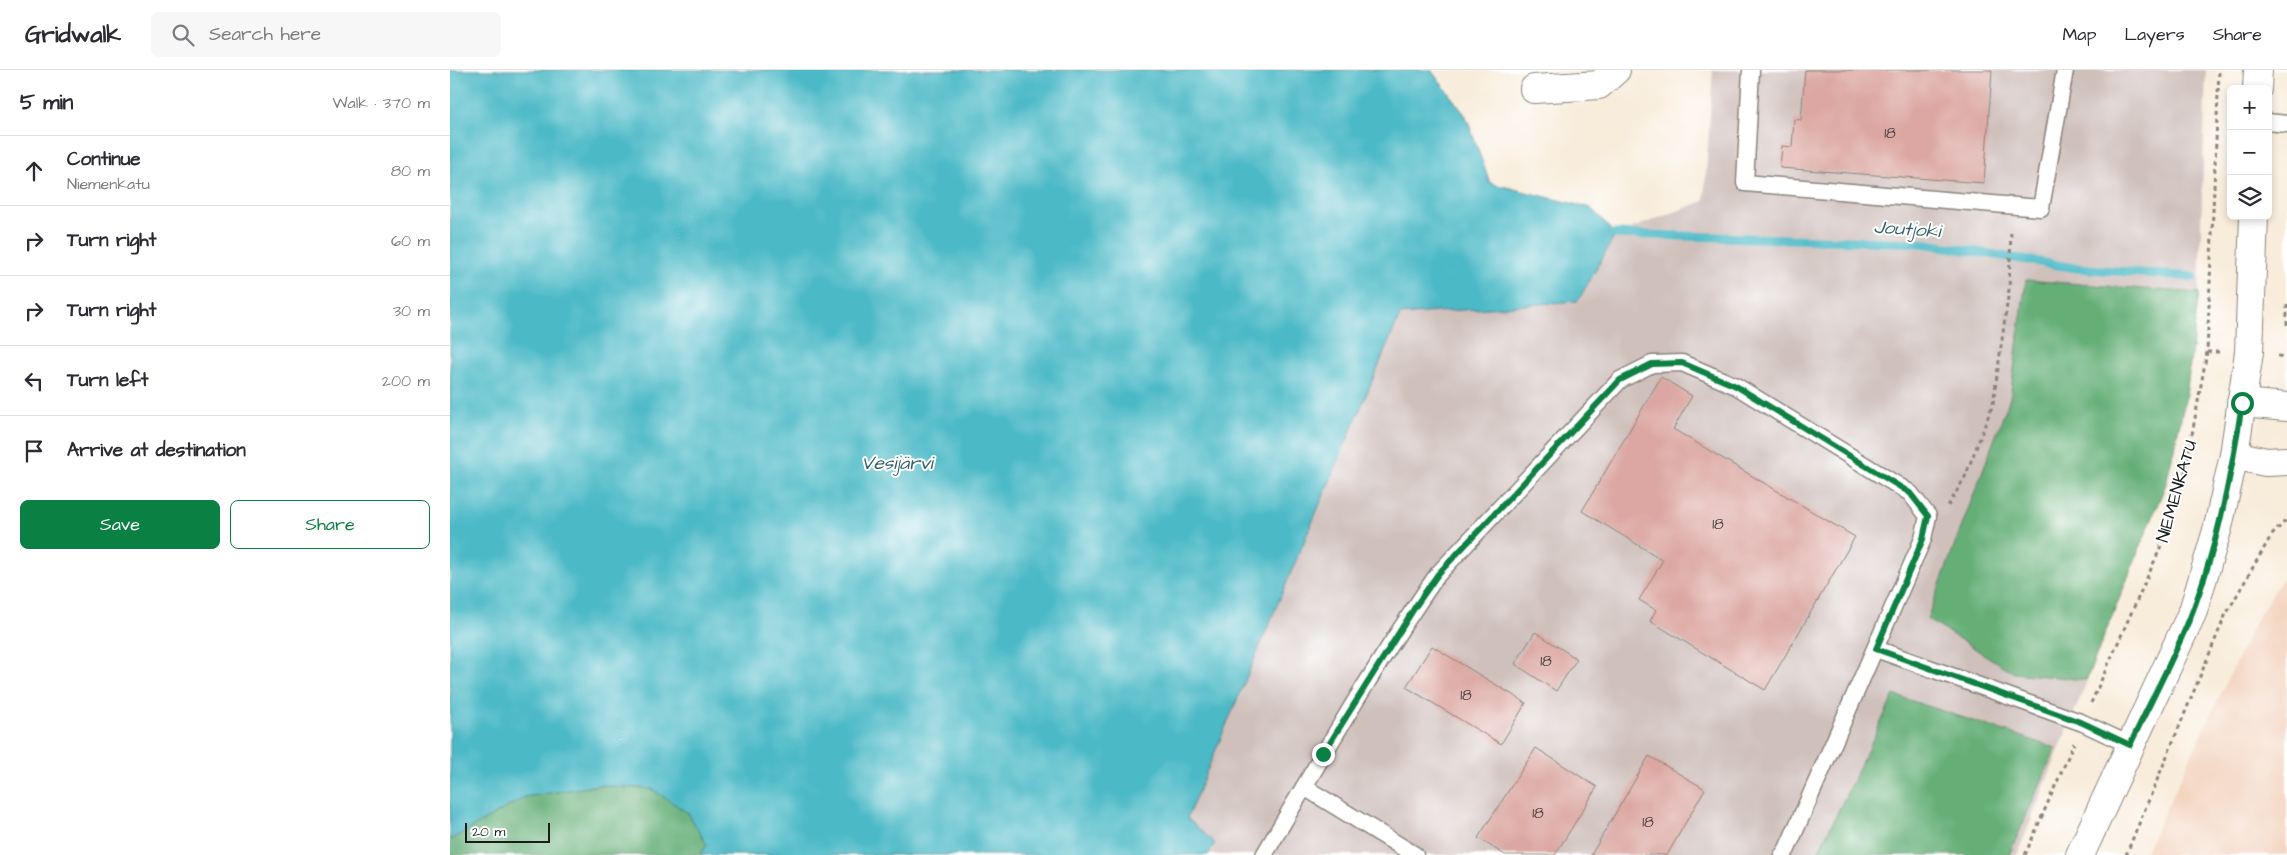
<!DOCTYPE html>
<meta charset="utf-8">
<style>
:root{--surface:#fff;--page:#f7f7f7;--text:#2b2b33;--muted:#7c7c81;--line:#e1e1e2;--accent:#0b8043}
body{margin:0;font-family:"Architects Daughter",sans-serif;background:var(--page);color:var(--text)}
.controls{position:absolute;right:15px;top:15px;display:grid;overflow:hidden;border-radius:8px;box-shadow:0 2px 8px #0003}
.controls button{width:45px;height:45px;display:grid;place-items:center;padding:0;border:0;border-bottom:1px solid var(--line);background:var(--surface);color:var(--text);font:25px sans-serif}
.scale{position:absolute;left:15px;bottom:12px;width:85px;box-sizing:border-box;padding-left:5px;border:2px solid #1c1c1c;border-top:0;font-size:14px;line-height:18px;white-space:nowrap;color:#1c1c1c;-webkit-text-stroke:4px #fff;paint-order:stroke}
.stop{position:absolute;width:15px;height:15px;margin:-11px;border:4px solid #0b8043;border-radius:50%;background:#fff}
.stop.end{background:#0b8043;border-color:#fff;box-shadow:0 1px 5px #0008}
.list{margin:0;padding:0;list-style:none}
h2{display:flex;justify-content:space-between;align-items:center;height:65px;margin:0;padding:0 20px;font-size:21px}
h2 small{font-size:16px;font-weight:400;color:var(--muted)}
.list li{display:grid;grid-template-columns:32px 1fr auto;gap:15px;align-items:center;box-sizing:border-box;height:70px;padding:0 20px;border-top:1px solid var(--line)}
.list b{display:block;font-size:19px;white-space:nowrap}
.list p{margin:0;font-size:16px;white-space:nowrap;color:var(--muted)}
.list em{font-size:16px;font-style:normal;color:var(--muted)}
.actions{display:flex;gap:10px;padding:15px 20px}
.actions a{flex:1;padding:11px 0;border:1px solid var(--accent);border-radius:8px;text-align:center;font-size:18px;color:var(--accent)}
.actions .main{background:var(--accent);color:#fff}
.icon{flex:none;width:28px;height:28px;fill:none;stroke:currentColor;stroke-width:2;stroke-linecap:round;stroke-linejoin:round}
.map{position:relative;flex:none;width:1837px;height:785px;overflow:hidden}
header{display:flex;align-items:center;gap:30px;box-sizing:border-box;height:70px;padding:0 25px;background:var(--surface);border-bottom:1px solid var(--line)}
header strong{font-size:24px}
nav{display:flex;gap:28px;margin-inline-start:auto;font-size:18px}
.search{width:350px;height:45px;background:var(--page);display:flex;align-items:center;gap:12px;box-sizing:border-box;padding:0 18px;border-radius:8px;color:var(--muted);font-size:19px}
main{display:flex}
aside{flex:1;background:var(--surface)}
.map>svg:first-child{display:block}
.built{fill:#f3d4bf}
.industrial{fill:#cfc0bb}
.forest{fill:#65af77;stroke:#40664a}
.water{fill:#4cb9c6;stroke:#346a71}
.lines{fill:none;stroke-linecap:round;stroke-linejoin:round}
.stream{stroke:#4cb9c6;stroke-width:9}
.building{fill:#dca7a2}
.service-casing{stroke:#8a847b;stroke-width:19}
.minor-casing{stroke:#8a847b;stroke-width:30}
.tertiary-casing{stroke:#8a847b;stroke-width:30}
.path{stroke:#8a847b;stroke-width:3;stroke-dasharray:4 4;stroke-linecap:butt}
.service{stroke:#fff;stroke-width:16}
.minor{stroke:#fff;stroke-width:28}
.tertiary{stroke:#fff;stroke-width:28}
.route{stroke:#0b8043;stroke-width:6}
.labels{text-anchor:middle;stroke-width:4;stroke-linejoin:round;paint-order:stroke}
.number-label{font-size:15px;fill:#4c3f3e}
.street-label{font-size:18px;fill:#1c1c1c;stroke:#fff}
.water-label{font-size:19px;font-style:italic;fill:#326368;stroke:#fff}
</style>
<header>
<strong>Gridwalk</strong>
<div class="search"><svg class="icon" aria-label="search" viewBox="0 0 24 24"><circle cx="10" cy="10" r="6"/><path d="M15 15l6 6"/></svg>Search here</div>
<nav><a>Map</a><a>Layers</a><a>Share</a></nav>
</header>
<main>
<aside>
<h2>5 min<small>Walk · 370 m</small></h2>
<ul class="list">
<li><svg class="icon" aria-label="ahead" viewBox="0 0 24 24"><path d="M12 20V5M6 11l6-6 6 6"/></svg><div><b>Continue</b><p>Niemenkatu</p></div><em>80 m</em></li>
<li><svg class="icon" aria-label="right" viewBox="0 0 24 24"><path d="M7 20v-9h11M14 6l5 5-5 5"/></svg><div><b>Turn right</b></div><em>60 m</em></li>
<li><svg class="icon" aria-label="right" viewBox="0 0 24 24"><path d="M7 20v-9h11M14 6l5 5-5 5"/></svg><div><b>Turn right</b></div><em>30 m</em></li>
<li><svg class="icon" aria-label="left" viewBox="0 0 24 24"><path d="M17 20v-9H6M10 6l-5 5 5 5"/></svg><div><b>Turn left</b></div><em>200 m</em></li>
<li><svg class="icon" aria-label="arrive" viewBox="0 0 24 24"><path d="M6 21V4h12l-3 4 3 4H6"/></svg><div><b>Arrive at destination</b></div></li>
</ul>
<div class="actions"><a class="main">Save</a><a>Share</a></div>
</aside>
<div class="map">
<svg width="1837" height="785" viewBox="0 0 1837 785">
<rect width="100%" height="100%" fill="#fff"/>
<filter id="ink" filterUnits="userSpaceOnUse"><feTurbulence type="fractalNoise" baseFrequency=".02" numOctaves="2"/><feDisplacementMap in="SourceGraphic" scale="10" xChannelSelector="R" yChannelSelector="G"/><feConvolveMatrix kernelMatrix="1 2 1 2 8 2 1 2 1" color-interpolation-filters="sRGB"/></filter>
<filter id="wash" filterUnits="userSpaceOnUse"><feTurbulence type="fractalNoise" baseFrequency=".0096" numOctaves="4" result="noise"/><feDisplacementMap in="SourceGraphic" scale="20" xChannelSelector="R" yChannelSelector="G"/><feGaussianBlur stdDeviation="1.12" result="paint"/><feColorMatrix in="noise" values="0 0 0 0 0 0 0 0 0 0 0 0 0 0 0 0 0 1.4 0 .05"/><feComposite in="paint" operator="in"/></filter>
<g filter="url(#wash)">
<rect width="100%" height="100%" fill="#f8ecda"/>
<polygon class="built" points="1837,502 1837,785 1694,785 1807,548"/>
<polygon class="industrial" points="1263,0 1756,0 1749,223 1736,326 1716,414 1567,785 758,785 765,773 737,748 950,245 1128,231 1166,164 1254,131"/>
<g class="forest">
<polygon points="1576,210 1749,223 1736,326 1716,414 1636,610 1564,603 1477,549 1560,328"/>
<polygon points="1444,625 1606,678 1559,785 1367,785"/>
<polygon points="150,715 202,719 238,743 257,775 250,785 0,785 0,770 75,727"/>
</g>
<polygon class="water" points="0,0 981,0 1016,46 1040,113 1141,138 1166,164 1128,231 950,245 737,748 765,773 758,785 250,785 257,775 238,743 202,719 150,715 75,727 0,770"/>
<g class="lines">
<polyline class="stream" points="1166,164 1472,173 1626,198 1743,207"/>
</g>
<g id="blocks">
<g class="building">
<polygon points="1355,0 1542,0 1534,113 1330,98 1332,76 1342,77 1344,49 1351,50"/>
<polygon points="1211,307 1242,326 1223,359 1405,467 1315,620 1200,551 1206,540 1189,530 1213,490 1132,441"/>
<polygon points="1085,562 1127,589 1106,621 1065,594"/>
<polygon points="982,576 1076,633 1051,674 956,617"/>
<polygon points="1086,678 1147,717 1105,785 1055,785 1028,768"/>
<polygon points="1199,686 1255,719 1217,785 1141,785"/>
</g>
</g>
</g>
<g filter="url(#ink)">
<use href="#blocks" fill-opacity="0" stroke="#8a847b" stroke-width="1"/>
<g class="lines">
<g class="service-casing">
<g id="service">
<polyline points="1301,0 1295,113 1591,138 1615,0"/>
<polyline points="1818,52 1837,54"/>
<polyline points="1426,579 1633,653 1680,675"/>
<polyline points="854,717 965,785"/>
<path d="M814 785C870 690 925 594 988 504L1170 310 1202 294 1232 293 1286 316 1460 423 1478 446 1473 469 1337 779 1333 785"/>
</g>
</g>
<g class="minor-casing">
<g id="minor">
<polyline points="1084,19 1149,15 1166,0"/>
<polyline points="1791,333 1837,337"/>
<polyline points="1784,385 1816,392 1837,391"/>
</g>
</g>
<g class="tertiary-casing">
<g id="tertiary">
<polyline points="1807,19 1808,0"/>
<polyline points="1630,785 1743,541 1768,457 1784,385 1799,282 1804,146"/>
</g>
</g>
<g class="path">
<polyline points="1837,235 1837,259"/>
<polyline points="1757,282 1772,282"/>
<polyline points="1828,286 1837,287"/>
<polyline points="1498,436 1515,407 1543,334 1559,220 1561,159"/>
<polyline points="1641,633 1709,481 1735,403 1757,282 1769,0"/>
<polyline points="1575,785 1624,673"/>
<polyline points="1676,785 1775,546 1821,466 1837,449"/>
</g>
<use href="#service" class="service"/>
<use href="#minor" class="minor"/>
<use href="#tertiary" class="tertiary"/>
</g>
</g>
<g class="lines" filter="url(#ink)">
<path class="route" d="M873 684 965 537 988 504 1170 310 1202 294 1232 293 1286 316 1460 423 1478 446 1473 469 1426 579 1633 653 1680 675C1700 632 1726 585 1743 540 1768 474 1782 403 1792 333"/>
</g>
<g class="labels">
<g class="number-label">
<text x="1440" y="68">18</text>
<text x="1268" y="459">18</text>
<text x="1096" y="596">18</text>
<text x="1016" y="630">18</text>
<text x="1088" y="748">18</text>
<text x="1198" y="757">18</text>
</g>
<g class="street-label">
<text transform="translate(1726 421) rotate(-74)" y="6">NIEMENKATU</text>
</g>
<g class="water-label">
<text transform="translate(1457 158) rotate(4)" y="7">Joutjoki</text>
<text x="447" y="399">Vesijärvi</text>
</g>
</g>
</svg>
<div class="controls">
<button>+</button>
<button>−</button>
<button><svg class="icon" aria-label="layers" viewBox="0 0 24 24"><path d="M12 4l9 5-9 5-9-5zM3 14l9 5 9-5"/></svg></button>
</div>
<div class="scale">20 m</div>
<div class="stop" style="left:1792px;top:333px"></div>
<div class="stop end" style="left:873px;top:684px"></div>
</div>
</main>
